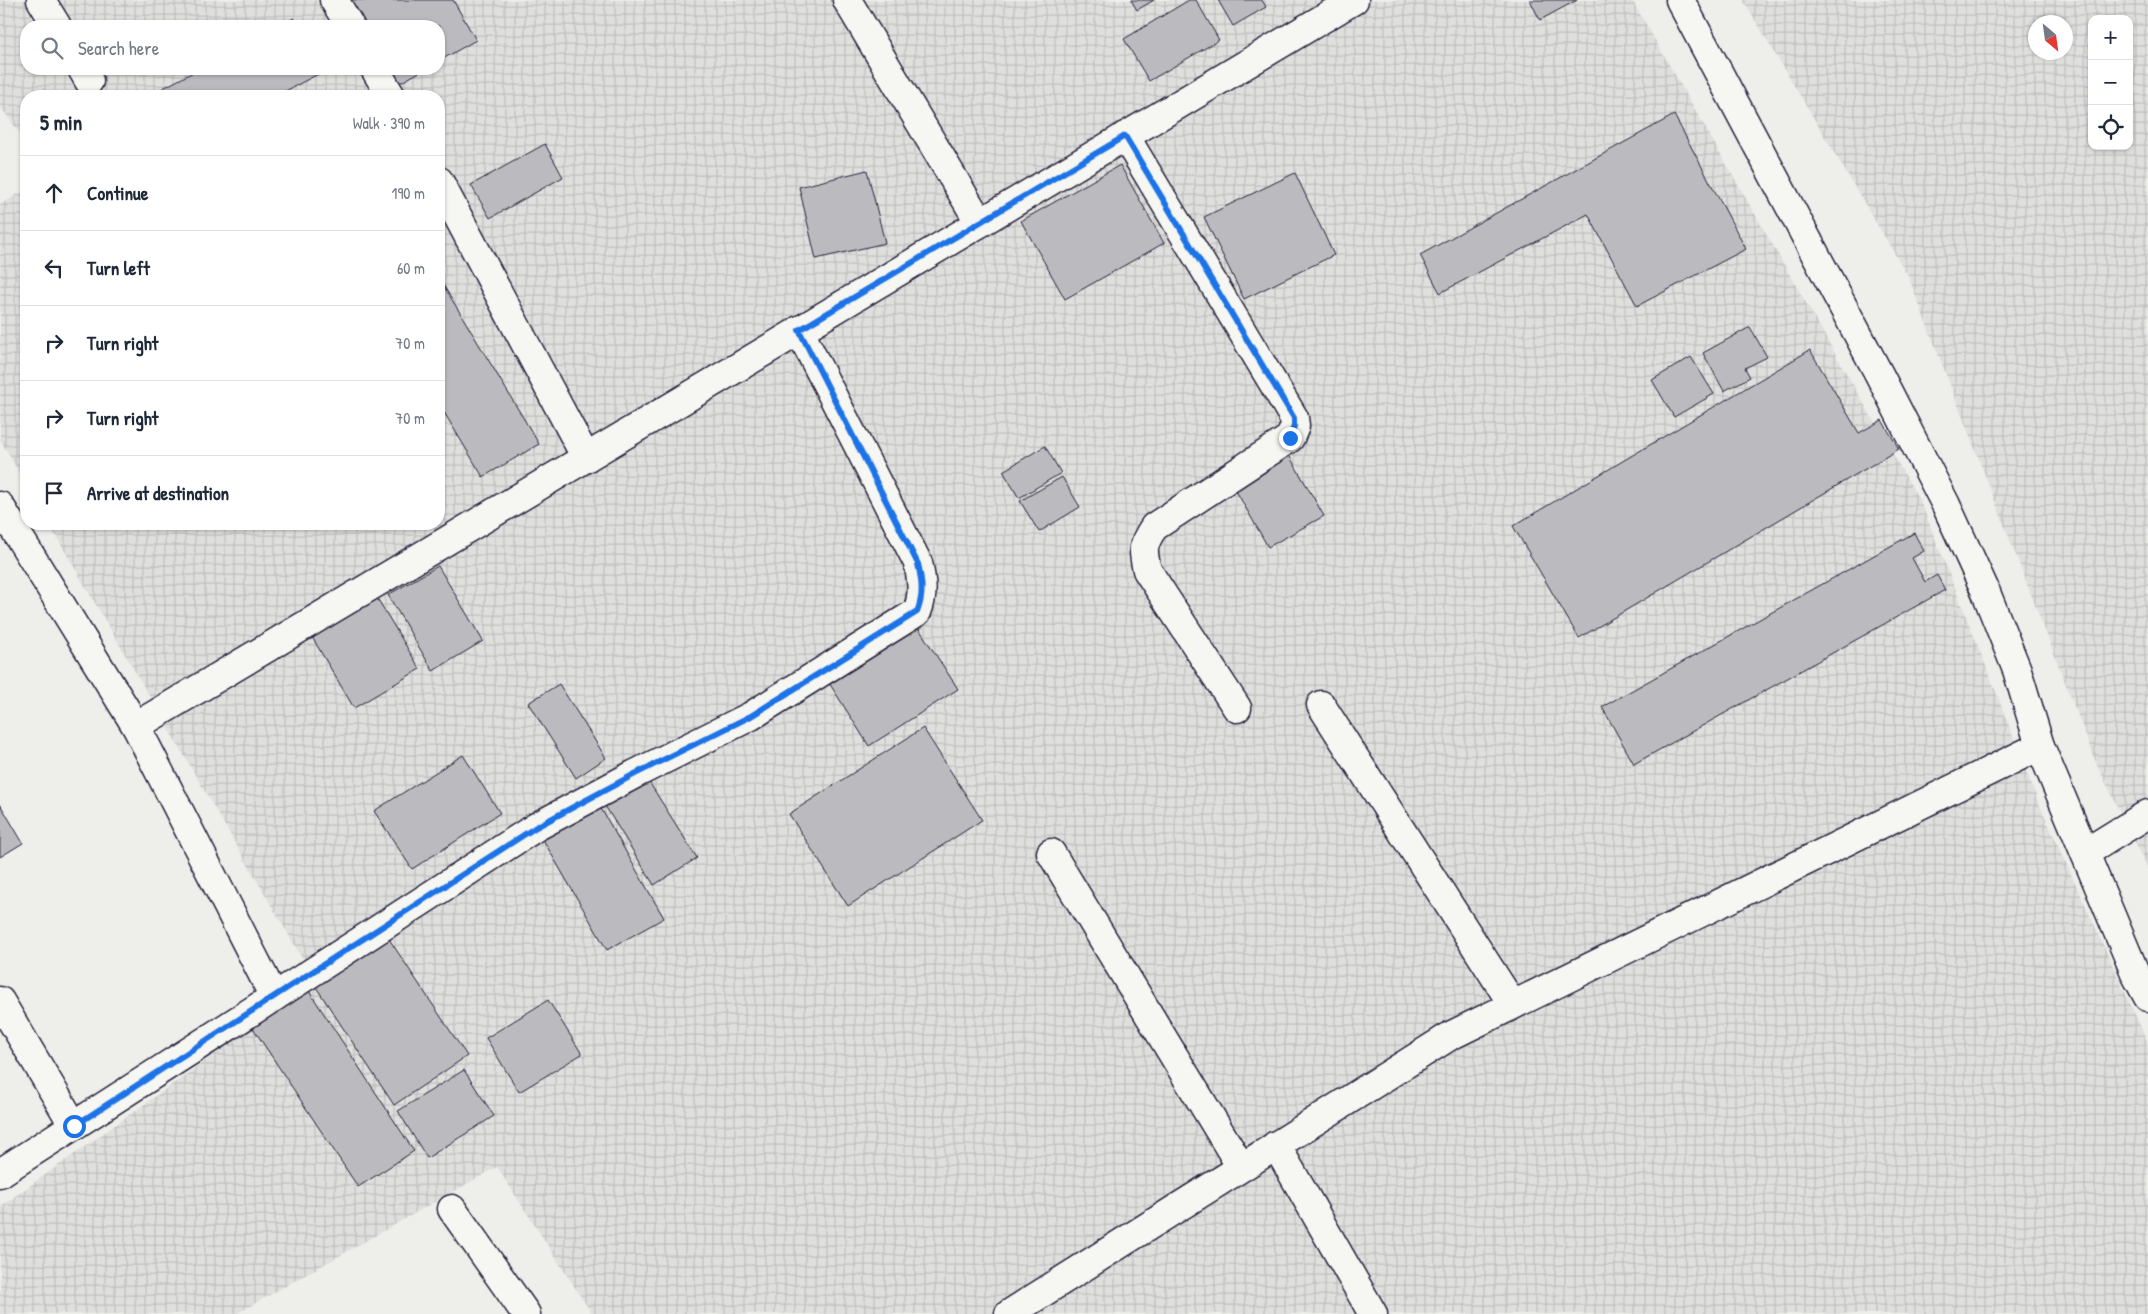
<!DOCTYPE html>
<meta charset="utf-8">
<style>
:root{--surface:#fff;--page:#f2f2f3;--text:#1f2937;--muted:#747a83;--line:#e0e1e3}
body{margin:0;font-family:"Patrick Hand",sans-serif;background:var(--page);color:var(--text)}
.controls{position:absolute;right:15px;top:15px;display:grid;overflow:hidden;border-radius:10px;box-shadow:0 1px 4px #0004}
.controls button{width:45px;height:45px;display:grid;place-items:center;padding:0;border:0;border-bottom:1px solid var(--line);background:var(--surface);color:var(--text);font:25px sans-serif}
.compass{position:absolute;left:2028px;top:15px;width:45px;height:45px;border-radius:50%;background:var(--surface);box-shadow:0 1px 4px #0004;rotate:151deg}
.stop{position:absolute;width:15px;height:15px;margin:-11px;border:4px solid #1a73e8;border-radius:50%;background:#fff}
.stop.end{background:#1a73e8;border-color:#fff;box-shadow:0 1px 5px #0008}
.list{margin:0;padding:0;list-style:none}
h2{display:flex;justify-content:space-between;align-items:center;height:65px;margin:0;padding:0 20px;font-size:21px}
h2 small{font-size:16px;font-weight:400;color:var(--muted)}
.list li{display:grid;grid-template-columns:32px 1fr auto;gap:15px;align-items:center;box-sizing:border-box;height:75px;padding:0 20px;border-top:1px solid var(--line)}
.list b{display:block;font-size:19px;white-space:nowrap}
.list em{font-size:16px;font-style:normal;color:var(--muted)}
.icon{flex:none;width:28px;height:28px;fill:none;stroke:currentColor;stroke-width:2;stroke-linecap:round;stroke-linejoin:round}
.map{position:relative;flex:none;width:2148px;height:1314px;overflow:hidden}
.search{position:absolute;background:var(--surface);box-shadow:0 1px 4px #0004;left:20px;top:20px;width:425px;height:55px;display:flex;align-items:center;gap:12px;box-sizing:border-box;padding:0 18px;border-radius:20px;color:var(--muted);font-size:19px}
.panel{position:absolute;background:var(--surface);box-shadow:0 1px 4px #0004;left:20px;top:90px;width:425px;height:440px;border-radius:20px}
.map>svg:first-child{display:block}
.industrial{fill:url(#industrial-grid);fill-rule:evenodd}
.building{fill:#bbbbbf;stroke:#22223b}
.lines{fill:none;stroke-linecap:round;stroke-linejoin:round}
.minor-casing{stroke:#22223b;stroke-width:31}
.minor{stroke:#f6f6f2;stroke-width:28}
.route{stroke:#1a73e8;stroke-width:6}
</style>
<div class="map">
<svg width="2148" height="1314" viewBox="0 0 2148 1314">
<defs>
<pattern id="industrial-grid" width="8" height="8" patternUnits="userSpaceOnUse" patternTransform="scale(1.25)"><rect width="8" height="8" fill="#dfdfde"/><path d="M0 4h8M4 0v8" fill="none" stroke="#bfbfbf"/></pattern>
</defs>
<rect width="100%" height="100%" fill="#eeeeeb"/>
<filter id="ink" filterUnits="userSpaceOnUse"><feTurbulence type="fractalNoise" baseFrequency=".02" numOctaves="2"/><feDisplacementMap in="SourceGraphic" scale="10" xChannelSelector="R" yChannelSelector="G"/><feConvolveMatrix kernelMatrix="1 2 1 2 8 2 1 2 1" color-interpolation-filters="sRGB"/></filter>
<g filter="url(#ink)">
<g class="industrial">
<path d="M0 0H1632L1921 503 1993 684 2037 799 2148 1043V1314H592L497 1167 236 1314H0V1207L316 982 49 524H439V96H26V142L0 106ZM26 26H439V69H26Z"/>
<path d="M1743 0H2148V868L2097 765 1908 276ZM2092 19H2129V146H2092ZM2036 22H2066V52H2036Z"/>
<polygon points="26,189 26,485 0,439 0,205"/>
</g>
<g class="building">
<polygon points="350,0 453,0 476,40 439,61 439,26 365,26"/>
<polygon points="1131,0 1154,0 1137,10"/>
<polygon points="1189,0 1196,0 1219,40 1149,81 1124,39"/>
<polygon points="1218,0 1262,0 1266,7 1233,26"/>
<polygon points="1530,0 1577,0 1540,20"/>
<polygon points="294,18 298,26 278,26"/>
<polygon points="199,69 320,69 322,72 276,96 148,96"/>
<polygon points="389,69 425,69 398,84"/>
<polygon points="1674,115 1746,249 1637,306 1588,214 1440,293 1420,255"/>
<polygon points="545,144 563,177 490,218 471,185"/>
<polygon points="1120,165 1164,243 1065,299 1021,221"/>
<polygon points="867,170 885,243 816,259 799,187"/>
<polygon points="1295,173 1334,255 1244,299 1204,217"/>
<polygon points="442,283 539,444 483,477 439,404 439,285"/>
<polygon points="1750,327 1767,357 1745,368 1750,377 1724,391 1703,353"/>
<polygon points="1810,350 1859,433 1882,420 1899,449 1579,638 1513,526"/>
<polygon points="1691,357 1714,394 1674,417 1652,380"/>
<polygon points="1045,446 1061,473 1019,498 1003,471"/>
<polygon points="1286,450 1324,516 1268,547 1231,482"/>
<polygon points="1062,477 1080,507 1039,532 1020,501"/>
<polygon points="1914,533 1924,551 1912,558 1925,582 1937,575 1945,590 1634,764 1602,707"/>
<polygon points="438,566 483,641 433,671 388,595"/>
<polygon points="374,593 420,669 354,708 309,632"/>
<polygon points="914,621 958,689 869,746 826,678"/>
<polygon points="559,684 606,758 576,778 528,703"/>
<polygon points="923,728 982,820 848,906 789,814"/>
<polygon points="463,755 500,813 412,869 374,811"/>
<polygon points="644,774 697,858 654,885 602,801"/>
<polygon points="595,798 664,918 607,950 538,831"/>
<polygon points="0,804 23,843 0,857"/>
<polygon points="385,933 467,1056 394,1105 312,981"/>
<polygon points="309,991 414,1151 358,1187 253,1028"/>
<polygon points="548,1000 582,1054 519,1092 486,1038"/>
<polygon points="464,1070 494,1116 427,1158 398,1111"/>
</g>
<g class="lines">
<g class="minor-casing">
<g id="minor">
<polyline points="41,0 57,26"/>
<polyline points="334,0 350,26"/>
<polyline points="847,0 980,223"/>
<polyline points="1680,0 1880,376 1946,505 1985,590 2017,670 2040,746 2136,975 2148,997"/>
<polyline points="82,69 89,81"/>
<polyline points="375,69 391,96"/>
<path d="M1125 136 1294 418 1295 426 1290 438 1154 527C1142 545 1142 549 1147 570L1237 708"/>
<polyline points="439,181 586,458"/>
<polyline points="0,506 136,726"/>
<polyline points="1321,705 1513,1005"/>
<polyline points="1051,853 1241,1167"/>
<polyline points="2085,853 2148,814"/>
<path d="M274 997 536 827 635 774 751 716 917 612C924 595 922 581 918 563L799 330"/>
<polyline points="0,1001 74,1126"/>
<polyline points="1276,1145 1373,1314"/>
<polyline points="0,1173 274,997 136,726 1354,0"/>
<polyline points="452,1209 526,1314"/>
<polyline points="1009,1314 1450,1036 2040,746"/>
</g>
</g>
<use href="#minor" class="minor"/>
</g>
</g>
<g class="lines" filter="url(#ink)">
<path class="route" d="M74 1126 536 827 635 774 751 716 917 612C924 595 922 581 918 564L799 330 1125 136 1294 418V426L1290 438"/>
</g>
</svg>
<div class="controls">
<button>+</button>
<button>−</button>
<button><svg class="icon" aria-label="locate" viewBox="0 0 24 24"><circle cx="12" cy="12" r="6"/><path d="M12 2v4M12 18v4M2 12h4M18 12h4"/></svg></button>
</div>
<svg class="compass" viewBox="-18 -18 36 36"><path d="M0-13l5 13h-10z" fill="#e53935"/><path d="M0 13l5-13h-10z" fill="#747a83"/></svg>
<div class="stop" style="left:74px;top:1126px"></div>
<div class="stop end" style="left:1290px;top:438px"></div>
<div class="search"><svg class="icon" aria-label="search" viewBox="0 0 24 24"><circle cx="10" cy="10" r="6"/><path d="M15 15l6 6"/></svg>Search here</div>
<section class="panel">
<h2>5 min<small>Walk · 390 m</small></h2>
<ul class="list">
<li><svg class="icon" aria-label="ahead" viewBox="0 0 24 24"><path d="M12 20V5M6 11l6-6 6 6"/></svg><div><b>Continue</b></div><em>190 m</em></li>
<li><svg class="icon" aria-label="left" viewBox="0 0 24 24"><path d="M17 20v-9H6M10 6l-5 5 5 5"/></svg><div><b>Turn left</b></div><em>60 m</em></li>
<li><svg class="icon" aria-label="right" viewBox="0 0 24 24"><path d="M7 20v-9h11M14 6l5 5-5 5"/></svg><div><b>Turn right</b></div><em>70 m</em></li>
<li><svg class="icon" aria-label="right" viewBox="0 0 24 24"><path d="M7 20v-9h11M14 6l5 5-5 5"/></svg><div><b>Turn right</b></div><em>70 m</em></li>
<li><svg class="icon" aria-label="arrive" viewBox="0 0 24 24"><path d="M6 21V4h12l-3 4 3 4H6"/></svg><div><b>Arrive at destination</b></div></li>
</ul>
</section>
</div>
